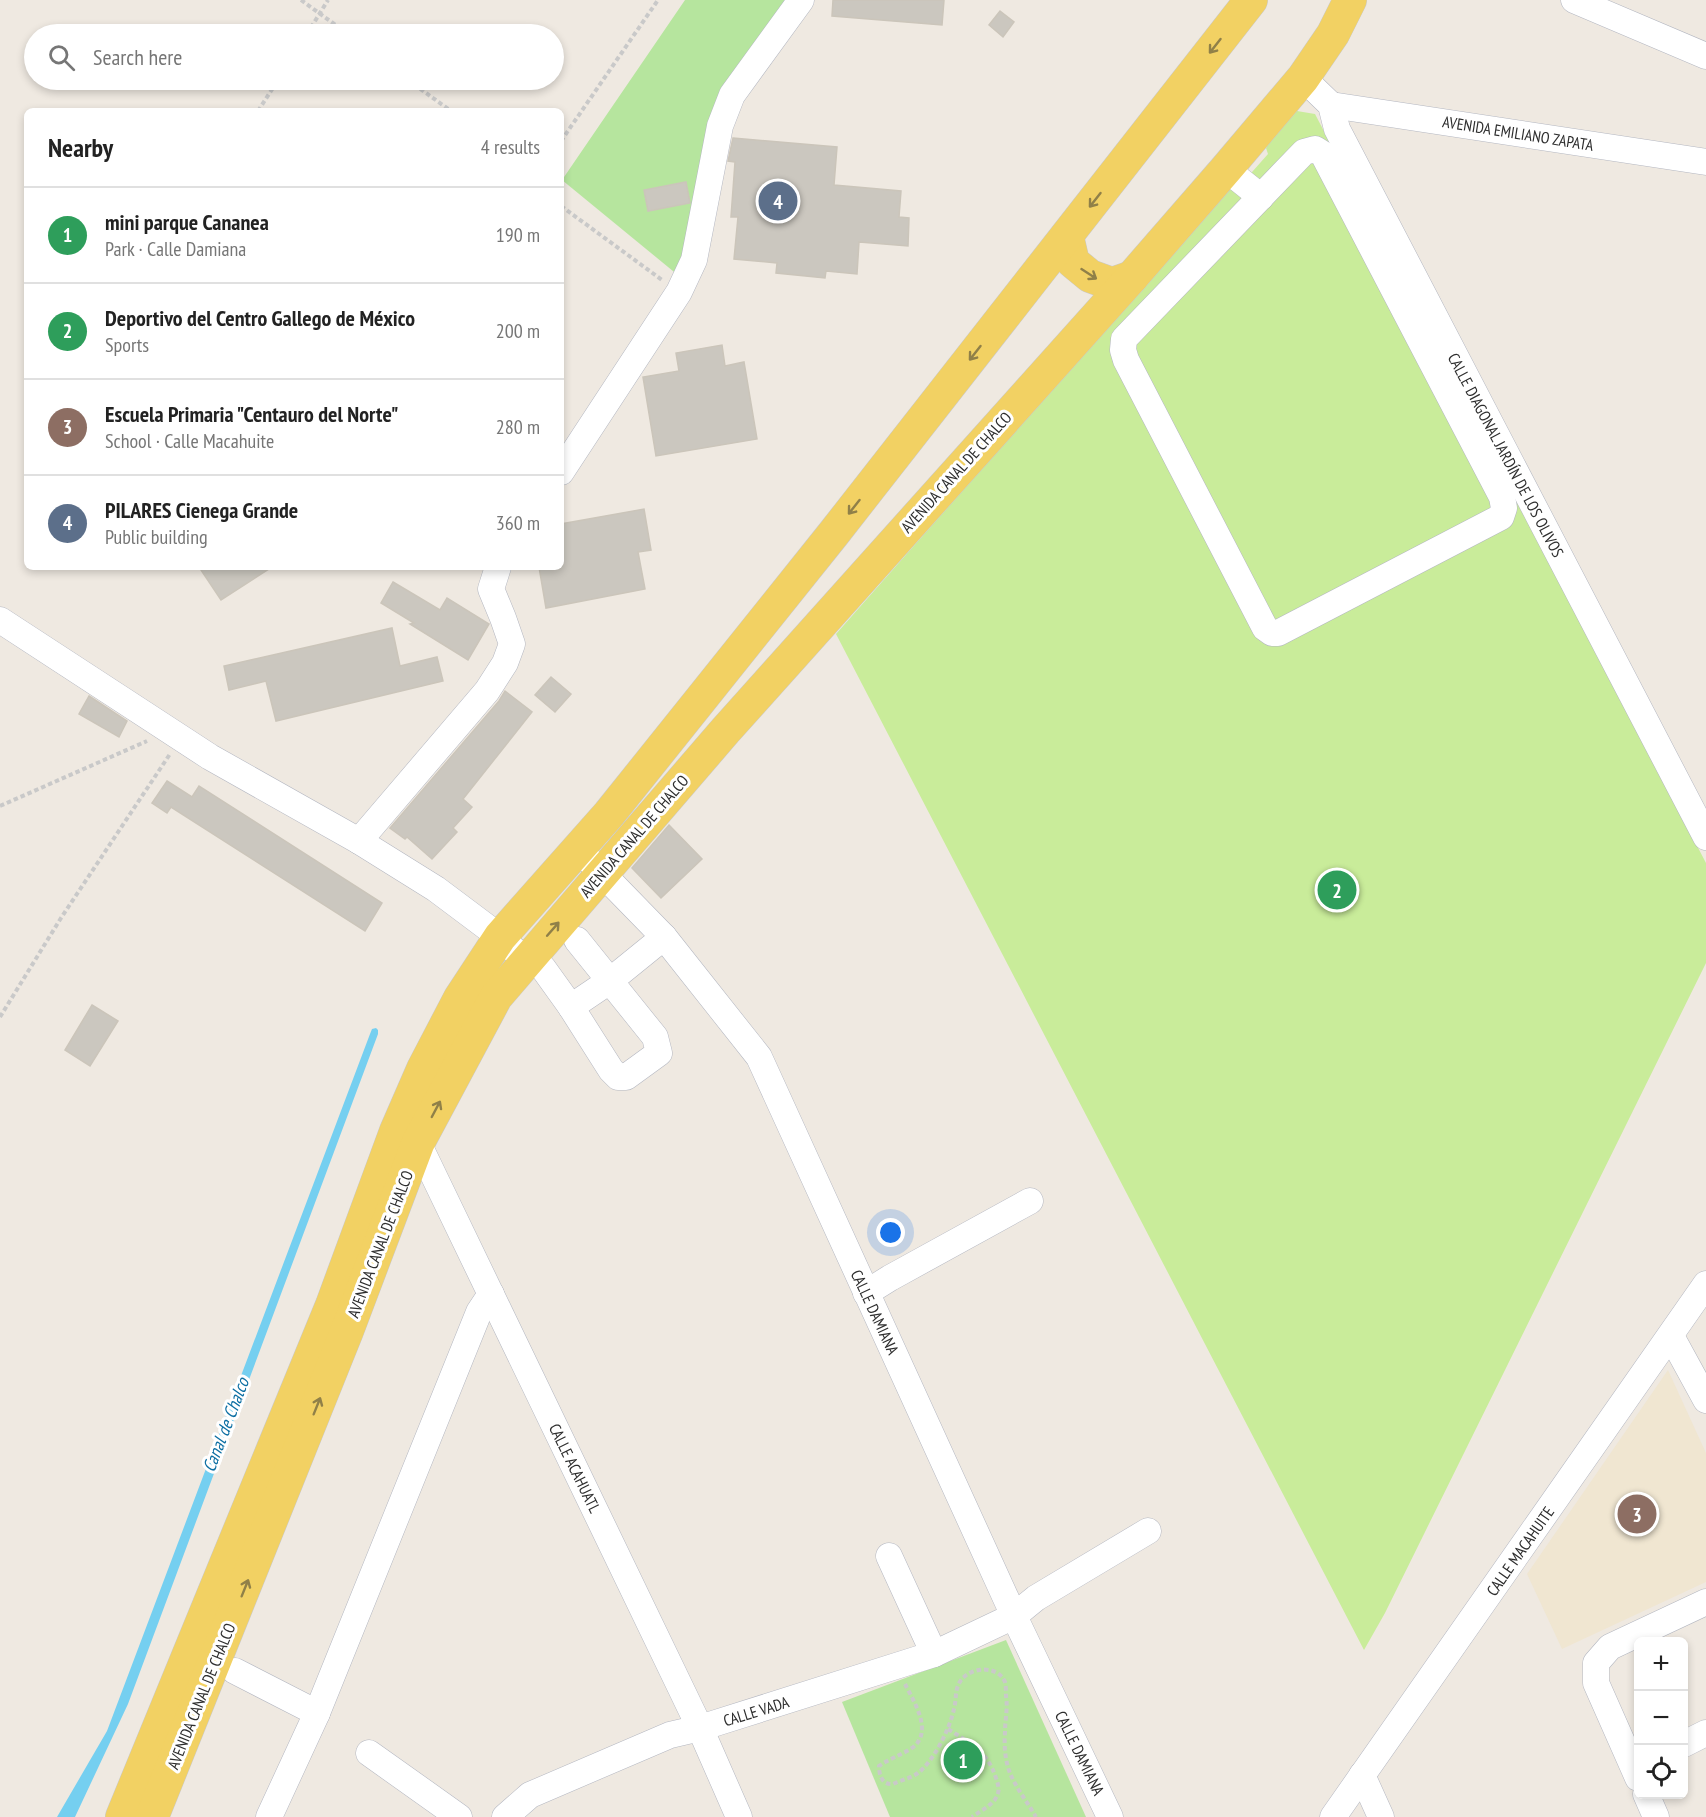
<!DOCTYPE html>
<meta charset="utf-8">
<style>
:root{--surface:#fff;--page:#f6f6f6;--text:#222;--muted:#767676;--line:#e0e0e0;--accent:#0b8043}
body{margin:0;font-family:"PT Sans Narrow",sans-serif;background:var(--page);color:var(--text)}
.controls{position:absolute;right:18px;bottom:18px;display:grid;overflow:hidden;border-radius:9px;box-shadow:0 3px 9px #0003}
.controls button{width:54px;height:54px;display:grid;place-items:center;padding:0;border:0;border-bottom:2px solid var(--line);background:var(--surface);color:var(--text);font:30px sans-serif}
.you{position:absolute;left:891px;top:1233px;width:21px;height:21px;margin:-15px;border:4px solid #fff;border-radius:50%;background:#1a73e8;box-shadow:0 0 0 9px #1a73e833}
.badge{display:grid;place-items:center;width:39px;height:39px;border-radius:50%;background:var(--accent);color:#fff;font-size:20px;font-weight:700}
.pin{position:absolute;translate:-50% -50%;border:3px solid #fff;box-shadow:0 2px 6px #0006}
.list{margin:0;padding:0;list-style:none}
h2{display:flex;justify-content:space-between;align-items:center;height:78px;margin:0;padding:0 24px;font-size:26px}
h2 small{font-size:20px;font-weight:400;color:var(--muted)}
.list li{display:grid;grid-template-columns:39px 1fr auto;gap:18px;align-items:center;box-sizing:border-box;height:96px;padding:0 24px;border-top:2px solid var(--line)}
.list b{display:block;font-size:22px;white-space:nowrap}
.list p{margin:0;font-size:20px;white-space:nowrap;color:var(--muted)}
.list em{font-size:20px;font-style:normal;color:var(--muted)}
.icon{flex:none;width:33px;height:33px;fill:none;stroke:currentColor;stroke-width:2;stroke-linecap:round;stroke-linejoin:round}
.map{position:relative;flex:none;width:1706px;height:1817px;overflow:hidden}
.search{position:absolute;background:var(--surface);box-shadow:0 3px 9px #0003;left:24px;top:24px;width:540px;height:66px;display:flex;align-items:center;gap:15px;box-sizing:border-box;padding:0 21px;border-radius:33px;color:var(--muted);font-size:22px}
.panel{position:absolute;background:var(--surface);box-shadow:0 3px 9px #0003;left:24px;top:108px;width:540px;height:462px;border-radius:9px}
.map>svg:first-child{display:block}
.education{fill:#f0e6d1}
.green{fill:#b6e59e}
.pitch{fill:#c9ec9a}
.water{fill:#75cff0}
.building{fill:#cbc7bf;stroke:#cbc5ba;stroke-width:1.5}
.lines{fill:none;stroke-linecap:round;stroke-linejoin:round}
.minor-casing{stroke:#b4b7c1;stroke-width:27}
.major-casing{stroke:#c9c9c9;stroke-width:34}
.path{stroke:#c9c9c9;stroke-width:4;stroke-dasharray:4.5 3;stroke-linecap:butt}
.minor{stroke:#fff;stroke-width:26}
.major{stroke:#f2d163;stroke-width:33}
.oneway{stroke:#908048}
.labels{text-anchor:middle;stroke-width:6;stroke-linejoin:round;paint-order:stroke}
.street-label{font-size:16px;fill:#2e2e2e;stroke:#fff}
.water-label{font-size:18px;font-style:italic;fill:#0d6fa3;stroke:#fff}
</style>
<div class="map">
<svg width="1706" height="1817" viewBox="0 0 1706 1817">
<rect width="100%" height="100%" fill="#efe9e1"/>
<polygon class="education" points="1668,1370 1706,1453 1706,1582 1562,1649 1527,1574"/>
<g class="green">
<polygon points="685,0 789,0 716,105 679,276 562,180"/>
<polygon points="1006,1640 1086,1817 890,1817 842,1702"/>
</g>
<polygon class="pitch" points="1297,111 1315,114 1706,863 1706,963 1385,1613 1364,1650 836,634 1229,189 1237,189 1268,154 1266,148 1269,142"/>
<polygon class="water" points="376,1028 378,1030 378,1034 128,1704 75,1817 57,1817 107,1731 370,1034 372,1029"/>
<g class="building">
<polygon points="833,0 944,0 942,25 832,16"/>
<polygon points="1000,11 1014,22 1003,37 989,25"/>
<polygon points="733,138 837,147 834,185 901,191 899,217 909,218 908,246 859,242 857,274 826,271 825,278 776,273 777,263 734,259 738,217 731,217 735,162 728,161"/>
<polygon points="686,182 690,203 648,211 644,190"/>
<polygon points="722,345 725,366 744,362 757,439 656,456 643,377 679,371 676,353"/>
<polygon points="644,509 651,550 638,552 645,589 546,608 539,567 561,567 561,524"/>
<polygon points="199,567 272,567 221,600"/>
<polygon points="393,582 440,610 447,598 489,624 468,660 410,624 414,623 381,603"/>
<polygon points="392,628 400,666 437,657 443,681 276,721 266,681 229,690 224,666"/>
<polygon points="551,677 571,694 555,712 535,695"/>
<polygon points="505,691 532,712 463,799 472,807 453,828 457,832 432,859 407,837 405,839 390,828 499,701"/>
<polygon points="89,696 127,721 119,737 79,714"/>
<polygon points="167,781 192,797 199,786 382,903 365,931 171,807 167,813 152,803"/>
<polygon points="669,825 702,859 661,898 632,868"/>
<polygon points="92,1005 118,1021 90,1066 65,1050"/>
</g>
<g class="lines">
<g class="minor-casing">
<g id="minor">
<polyline points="1574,0 1706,56"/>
<polyline points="1303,78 1331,105 1337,129 1706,837"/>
<polyline points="1331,105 1706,162"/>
<polygon points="1315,149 1323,154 1502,497 1504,508 1501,517 1278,633 1272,633 1265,628 1126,360 1123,350 1124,339 1304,152"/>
<polyline points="1226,169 1261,197"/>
<polyline points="561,472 679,292 694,260 720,126 732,95 801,0"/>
<polyline points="0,620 210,757 359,841 436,889 500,937 526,961"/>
<polyline points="359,841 487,691 505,663 512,644 503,618 491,589 498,567"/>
<polyline points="589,860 664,937 759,1057 1014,1616 1110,1817"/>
<polyline points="577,940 655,1037 659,1053 626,1077 618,1077 611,1070 571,1007 611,980 664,937"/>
<polyline points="543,968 571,1007"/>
<polyline points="407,1137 418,1143 700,1728 739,1817"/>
<polyline points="866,1293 890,1278 1030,1201"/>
<polyline points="1671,1336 1706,1400"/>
<polyline points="889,1556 934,1654"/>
<polyline points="235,1671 317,1713"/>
<polyline points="1684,1744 1706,1733"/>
<polyline points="369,1753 459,1817"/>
<polyline points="1362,1775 1381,1817"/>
<polyline points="1638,1778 1596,1683 1596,1663 1610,1647 1706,1602"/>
<polyline points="1646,1794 1656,1817"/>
<polyline points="269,1817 317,1713 479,1312 491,1294"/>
<polyline points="505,1817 530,1795 670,1735 700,1728 934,1654 1014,1616 1036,1598 1148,1531"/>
<polyline points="1333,1817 1706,1284"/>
</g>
</g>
<g class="major-casing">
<g id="major">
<polyline points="1067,236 1073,262 1090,276 1112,284 1132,277"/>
<polyline points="122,1817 332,1305 396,1131 423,1069 460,998 500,937 609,814 834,533 1251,0"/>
<polyline points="152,1817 347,1331 418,1143 496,997 725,731 1132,277 1226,169 1303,78 1333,34 1350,0"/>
</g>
</g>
<g class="path">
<polyline points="301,0 348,34"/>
<polyline points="307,34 328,0"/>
<polyline points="408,80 451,111"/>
<polyline points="258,111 278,80"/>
<polyline points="561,141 658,0"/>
<polyline points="561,206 662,280"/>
<polyline points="0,806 147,741"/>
<polyline points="0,1017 61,918 170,754"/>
<path d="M905 1684C914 1702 934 1732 912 1748 901 1755 889 1759 879 1766 879 1775 882 1785 893 1784 901 1780 911 1778 918 1773 934 1761 950 1728 954 1709 957 1698 954 1688 962 1679 972 1667 998 1665 1005 1682 1006 1686 1006 1692 1006 1696 1008 1708 1005 1720 1005 1732 1004 1745 1005 1761 1010 1773 1016 1788 1028 1803 1036 1817"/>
<path d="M948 1729C970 1743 988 1752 996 1778 998 1784 1000 1790 997 1796 993 1805 980 1811 972 1817"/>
</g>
<use href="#minor" class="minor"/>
<use href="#major" class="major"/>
</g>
<defs><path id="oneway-shaft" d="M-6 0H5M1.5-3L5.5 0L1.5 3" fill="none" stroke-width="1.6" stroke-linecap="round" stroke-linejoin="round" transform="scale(1.5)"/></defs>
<g class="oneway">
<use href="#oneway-shaft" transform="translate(1215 46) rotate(128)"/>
<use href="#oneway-shaft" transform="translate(1095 200) rotate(128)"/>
<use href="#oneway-shaft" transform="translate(1089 274) rotate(33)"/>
<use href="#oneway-shaft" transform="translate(975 353) rotate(128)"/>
<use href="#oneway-shaft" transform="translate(854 507) rotate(128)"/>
<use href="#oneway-shaft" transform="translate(553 929) rotate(-49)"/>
<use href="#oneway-shaft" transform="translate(436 1109) rotate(-62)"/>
<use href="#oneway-shaft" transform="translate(317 1406) rotate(-68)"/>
<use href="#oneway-shaft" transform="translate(245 1588) rotate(-68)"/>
</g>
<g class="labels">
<g class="street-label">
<text transform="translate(1518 133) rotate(9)" y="6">AVENIDA EMILIANO ZAPATA</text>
<text transform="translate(1506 455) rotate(62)" y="6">CALLE DIAGONAL JARDÍN DE LOS OLIVOS</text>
<text transform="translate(956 472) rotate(-48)" y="6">AVENIDA CANAL DE CHALCO</text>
<text transform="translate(634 836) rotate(-49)" y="6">AVENIDA CANAL DE CHALCO</text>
<text transform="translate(380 1244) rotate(-69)" y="6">AVENIDA CANAL DE CHALCO</text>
<text transform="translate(875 1312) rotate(65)" y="6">CALLE DAMIANA</text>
<text transform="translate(575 1468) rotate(64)" y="6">CALLE ACAHUATL</text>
<text transform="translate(1520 1551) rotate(-55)" y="6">CALLE MACAHUITE</text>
<text transform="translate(201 1696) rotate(-68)" y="6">AVENIDA CANAL DE CHALCO</text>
<text transform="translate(756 1711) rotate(-17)" y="6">CALLE VADA</text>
<text transform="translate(1080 1753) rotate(64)" y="6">CALLE DAMIANA</text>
</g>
<g class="water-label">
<text transform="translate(226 1425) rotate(-69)" y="6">Canal de Chalco</text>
</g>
</g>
</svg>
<div class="controls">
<button>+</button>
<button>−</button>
<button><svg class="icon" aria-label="locate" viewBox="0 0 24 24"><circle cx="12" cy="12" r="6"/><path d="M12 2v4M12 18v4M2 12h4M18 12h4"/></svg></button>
</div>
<div class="you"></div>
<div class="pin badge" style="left:963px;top:1760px;background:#2e9e5b">1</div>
<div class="pin badge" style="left:1337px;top:890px;background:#2e9e5b">2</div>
<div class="pin badge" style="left:1637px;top:1514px;background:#8d6e63">3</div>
<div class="pin badge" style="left:778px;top:201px;background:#5c6f8a">4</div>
<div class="search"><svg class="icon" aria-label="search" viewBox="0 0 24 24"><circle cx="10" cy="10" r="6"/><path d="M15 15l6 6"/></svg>Search here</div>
<section class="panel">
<h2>Nearby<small>4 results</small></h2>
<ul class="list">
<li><span class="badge" style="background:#2e9e5b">1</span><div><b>mini parque Cananea</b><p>Park · Calle Damiana</p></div><em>190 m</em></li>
<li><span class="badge" style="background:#2e9e5b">2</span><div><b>Deportivo del Centro Gallego de México</b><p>Sports</p></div><em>200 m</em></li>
<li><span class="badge" style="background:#8d6e63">3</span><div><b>Escuela Primaria &quot;Centauro del Norte&quot;</b><p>School · Calle Macahuite</p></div><em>280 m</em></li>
<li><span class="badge" style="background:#5c6f8a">4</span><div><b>PILARES Cienega Grande</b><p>Public building</p></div><em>360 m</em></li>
</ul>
</section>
</div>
